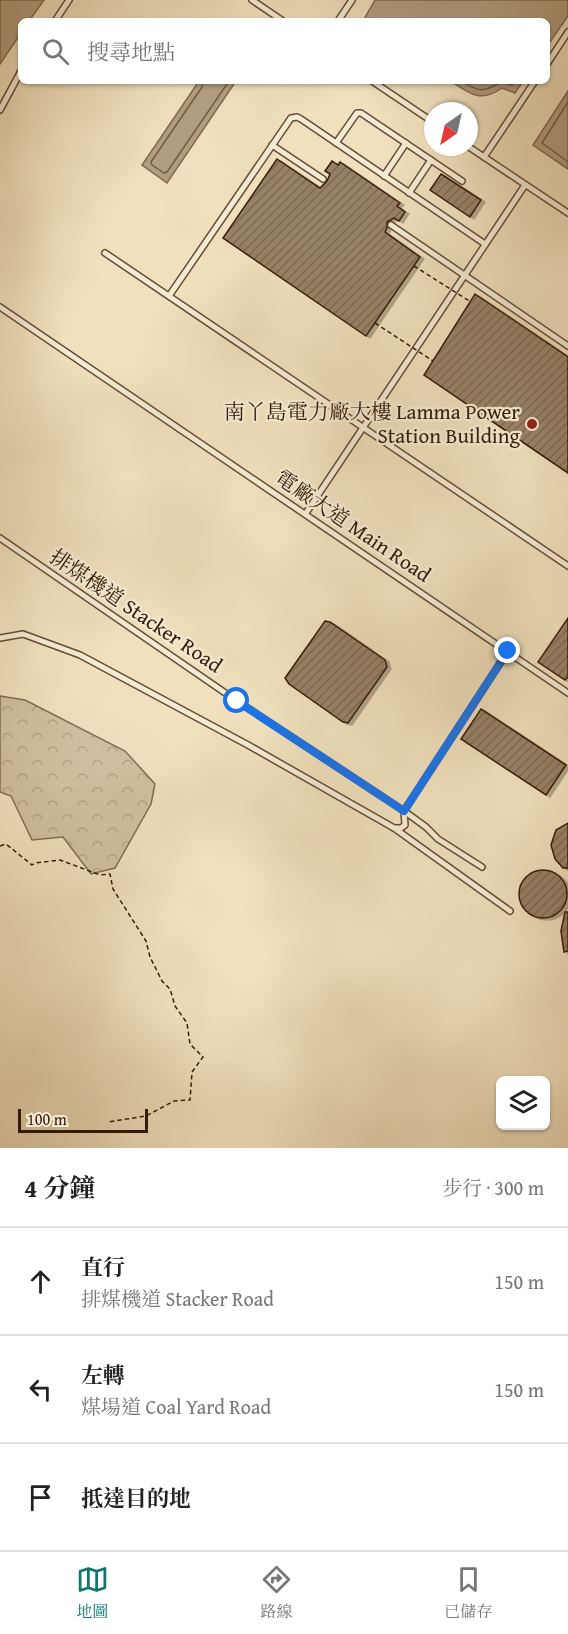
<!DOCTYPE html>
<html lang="zh-TW">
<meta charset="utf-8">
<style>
:root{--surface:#fff;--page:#f2f2f2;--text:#222;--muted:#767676;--line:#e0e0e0;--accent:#0f766e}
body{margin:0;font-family:"Gentium Book Plus","Noto Serif TC",serif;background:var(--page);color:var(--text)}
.controls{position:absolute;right:18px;bottom:18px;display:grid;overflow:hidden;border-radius:9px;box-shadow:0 2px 4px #0004}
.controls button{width:54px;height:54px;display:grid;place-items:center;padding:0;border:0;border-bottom:2px solid var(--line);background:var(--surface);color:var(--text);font:30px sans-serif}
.compass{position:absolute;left:424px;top:102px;width:54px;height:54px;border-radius:50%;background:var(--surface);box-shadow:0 2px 4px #0004;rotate:214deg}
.scale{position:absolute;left:18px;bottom:15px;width:130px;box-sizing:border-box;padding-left:6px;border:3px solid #361b08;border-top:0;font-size:16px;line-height:21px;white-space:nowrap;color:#361b08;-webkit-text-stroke:4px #f5ebd4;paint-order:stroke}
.stop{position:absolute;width:18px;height:18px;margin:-14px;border:4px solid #1a73e8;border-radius:50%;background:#fff}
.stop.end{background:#1a73e8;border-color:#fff;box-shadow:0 2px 6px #0008}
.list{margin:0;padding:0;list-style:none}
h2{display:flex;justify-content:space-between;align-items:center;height:78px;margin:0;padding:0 24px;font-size:26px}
h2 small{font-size:20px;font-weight:400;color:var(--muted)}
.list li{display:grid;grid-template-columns:39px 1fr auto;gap:18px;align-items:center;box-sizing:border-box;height:108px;padding:0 24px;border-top:2px solid var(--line)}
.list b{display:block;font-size:22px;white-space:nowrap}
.list p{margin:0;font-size:20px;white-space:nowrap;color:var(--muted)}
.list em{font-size:20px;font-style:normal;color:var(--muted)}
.icon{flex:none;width:33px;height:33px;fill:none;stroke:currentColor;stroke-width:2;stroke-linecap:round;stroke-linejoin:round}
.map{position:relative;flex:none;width:568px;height:1148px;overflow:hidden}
.search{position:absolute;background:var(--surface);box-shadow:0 2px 4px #0004;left:18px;right:18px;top:18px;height:66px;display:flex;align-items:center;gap:15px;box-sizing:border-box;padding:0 21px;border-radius:9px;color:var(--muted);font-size:22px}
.sheet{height:402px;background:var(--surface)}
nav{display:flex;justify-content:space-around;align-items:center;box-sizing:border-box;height:84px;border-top:2px solid var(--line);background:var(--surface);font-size:16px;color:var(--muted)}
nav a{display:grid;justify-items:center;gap:3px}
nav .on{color:var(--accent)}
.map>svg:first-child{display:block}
.forest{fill:url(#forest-crowns);stroke:#836d53;stroke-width:1.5}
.water{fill:#b19d7f;stroke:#80694f;stroke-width:1.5}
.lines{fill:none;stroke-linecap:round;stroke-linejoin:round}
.shore{stroke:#745c44;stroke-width:1.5}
.building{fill:url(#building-hatch);stroke:#361b08;stroke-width:1.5;filter:url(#shadow)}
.lane-casing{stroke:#644c35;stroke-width:8}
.path{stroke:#361b08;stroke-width:1.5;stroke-dasharray:4.5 3;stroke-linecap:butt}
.lane{stroke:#f5ebd4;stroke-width:5}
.path-bridge{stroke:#361b08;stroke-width:1.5;stroke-dasharray:4.5 3;stroke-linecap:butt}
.route{stroke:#1a73e8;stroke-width:8}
.poi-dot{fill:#8f2418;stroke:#f5ebd4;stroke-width:2}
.labels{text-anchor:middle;stroke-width:4.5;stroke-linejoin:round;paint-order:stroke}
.poi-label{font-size:21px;fill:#361b08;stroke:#f5ebd4;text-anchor:end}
.street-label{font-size:21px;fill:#361b08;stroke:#f5ebd4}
</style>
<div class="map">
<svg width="568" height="1148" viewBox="0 0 568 1148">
<defs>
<pattern id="forest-crowns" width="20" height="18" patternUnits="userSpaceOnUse" patternTransform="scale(1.5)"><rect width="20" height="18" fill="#d0bf9e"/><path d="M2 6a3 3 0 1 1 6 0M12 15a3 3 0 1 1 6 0" fill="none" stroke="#b3a487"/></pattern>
<pattern id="building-hatch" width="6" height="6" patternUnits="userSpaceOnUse" patternTransform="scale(1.5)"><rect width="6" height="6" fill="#978166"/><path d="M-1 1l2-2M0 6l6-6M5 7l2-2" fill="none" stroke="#7c6952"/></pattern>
<filter id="shadow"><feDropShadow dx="4" dy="2" stdDeviation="0" flood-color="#0004"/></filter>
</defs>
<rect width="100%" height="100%" fill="#f0e0bd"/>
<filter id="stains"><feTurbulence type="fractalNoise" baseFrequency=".00333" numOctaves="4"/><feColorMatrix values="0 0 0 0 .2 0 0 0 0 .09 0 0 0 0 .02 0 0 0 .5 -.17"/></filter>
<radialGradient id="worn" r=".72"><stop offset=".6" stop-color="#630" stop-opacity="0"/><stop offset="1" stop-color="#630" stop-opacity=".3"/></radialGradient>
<polygon class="forest" points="0,696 25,700 125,751 155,784 151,804 115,868 91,874 63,837 32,840 11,796 0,792"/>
<g class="water">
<polygon points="0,0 44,0 29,21 21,21 21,33 0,64"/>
<polygon points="375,0 568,0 568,16 547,46 547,21 363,21"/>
<polygon points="199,81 236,81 167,183 142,165"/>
<path d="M451 81H523L515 93 502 88C481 103 470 94 451 81Z"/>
<polygon points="568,91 568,169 533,145"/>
</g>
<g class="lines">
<g class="shore">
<polyline points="203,81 202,87 151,162 152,165 164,173 167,172 229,81"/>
<path d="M462 81C479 93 484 92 501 82L512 85 516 81"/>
<polyline points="568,102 542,143 568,162"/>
</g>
</g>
<g class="building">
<polygon points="277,159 320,188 327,181 330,174 325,171 332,161 338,165 340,162 400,203 397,206 405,212 399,221 394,218 387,222 387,228 385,232 420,257 366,336 223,238"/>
<polygon points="441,174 481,200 470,217 430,190"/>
<polygon points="475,294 568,357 568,473 424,375"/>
<polygon points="568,618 568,677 565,680 538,662"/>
<polygon points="325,621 330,622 385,660 387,667 348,723 343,722 289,684 285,678"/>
<polygon points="481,709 566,765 546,795 461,739"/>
<polygon points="568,823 568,868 563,868 555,859 551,845 556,830"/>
<circle cx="543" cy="894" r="24"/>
<polygon points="565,912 568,912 568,951 564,952 561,931"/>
</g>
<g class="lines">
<g class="lane-casing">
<g id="lane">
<polyline points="252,0 283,21"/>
<polyline points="55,21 69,0"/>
<polyline points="338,21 352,0"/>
<polyline points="547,64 568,32"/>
<polyline points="372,81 433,122"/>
<polyline points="0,110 21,71"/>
<polyline points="336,143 357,113 361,113 462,181"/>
<polyline points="272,145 323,179"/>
<polyline points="469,147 568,213"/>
<polyline points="484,157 535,81"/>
<polyline points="384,176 406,143"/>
<polyline points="409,193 431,160"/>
<polyline points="391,225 568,346"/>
<polyline points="105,253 568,566"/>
<polyline points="169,296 291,118 297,117 301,119 485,244"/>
<polyline points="0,307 568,693"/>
<polyline points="306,513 525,185"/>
<polyline points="0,538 237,701 404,811 426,827 438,839 482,867"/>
<polyline points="0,638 23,634 80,655 248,745 394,828 510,911"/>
<polyline points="394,828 401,828 405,825 404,811 508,651"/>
</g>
</g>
<polyline class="path" points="0,846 6,844 32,865 35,863 60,860 100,875 110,874 113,889 146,941 150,957 162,981 170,989 175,1006 187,1023 190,1044 203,1057 192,1072 190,1100 174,1101 146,1116 108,1122"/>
<use href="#lane" class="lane"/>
<g class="path-bridge">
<polyline points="414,266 471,302"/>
<polyline points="375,323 433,361"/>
</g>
</g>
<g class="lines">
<polyline class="route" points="237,701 404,811 508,651"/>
</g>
<circle class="poi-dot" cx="532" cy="424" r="6"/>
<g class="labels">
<g class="poi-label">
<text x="520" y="419">南丫島電力廠大樓 Lamma Power<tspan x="520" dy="24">Station Building</tspan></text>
</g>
<g class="street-label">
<text transform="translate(353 526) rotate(34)" y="7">電廠大道 Main Road</text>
<text transform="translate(136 611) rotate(34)" y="7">排煤機道 Stacker Road</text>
</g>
</g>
<rect width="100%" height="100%" filter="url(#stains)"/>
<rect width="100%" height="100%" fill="url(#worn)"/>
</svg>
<div class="controls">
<button><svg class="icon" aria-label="layers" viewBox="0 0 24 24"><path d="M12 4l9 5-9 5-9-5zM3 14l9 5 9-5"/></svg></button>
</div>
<svg class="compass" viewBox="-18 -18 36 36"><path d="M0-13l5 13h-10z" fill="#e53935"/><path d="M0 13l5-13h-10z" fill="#767676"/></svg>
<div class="scale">100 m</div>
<div class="stop" style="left:237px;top:701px"></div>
<div class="stop end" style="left:508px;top:651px"></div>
<div class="search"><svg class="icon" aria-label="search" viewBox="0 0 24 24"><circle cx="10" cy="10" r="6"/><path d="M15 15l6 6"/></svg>搜尋地點</div>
</div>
<section class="sheet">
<h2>4 分鐘<small>步行 · 300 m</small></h2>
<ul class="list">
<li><svg class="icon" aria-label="ahead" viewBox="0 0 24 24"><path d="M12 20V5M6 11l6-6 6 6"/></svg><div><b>直行</b><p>排煤機道 Stacker Road</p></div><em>150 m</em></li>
<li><svg class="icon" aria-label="left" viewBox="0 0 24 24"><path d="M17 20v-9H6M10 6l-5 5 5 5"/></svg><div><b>左轉</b><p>煤場道 Coal Yard Road</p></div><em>150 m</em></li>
<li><svg class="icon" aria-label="arrive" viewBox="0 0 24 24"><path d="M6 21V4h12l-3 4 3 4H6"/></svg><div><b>抵達目的地</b></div></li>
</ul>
</section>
<nav>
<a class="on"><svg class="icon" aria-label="map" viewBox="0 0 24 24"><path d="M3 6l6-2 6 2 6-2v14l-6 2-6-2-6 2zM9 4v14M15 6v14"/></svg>地圖</a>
<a><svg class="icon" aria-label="directions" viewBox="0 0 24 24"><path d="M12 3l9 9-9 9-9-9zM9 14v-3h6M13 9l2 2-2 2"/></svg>路線</a>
<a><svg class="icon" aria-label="saved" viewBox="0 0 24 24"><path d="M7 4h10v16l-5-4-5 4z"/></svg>已儲存</a>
</nav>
